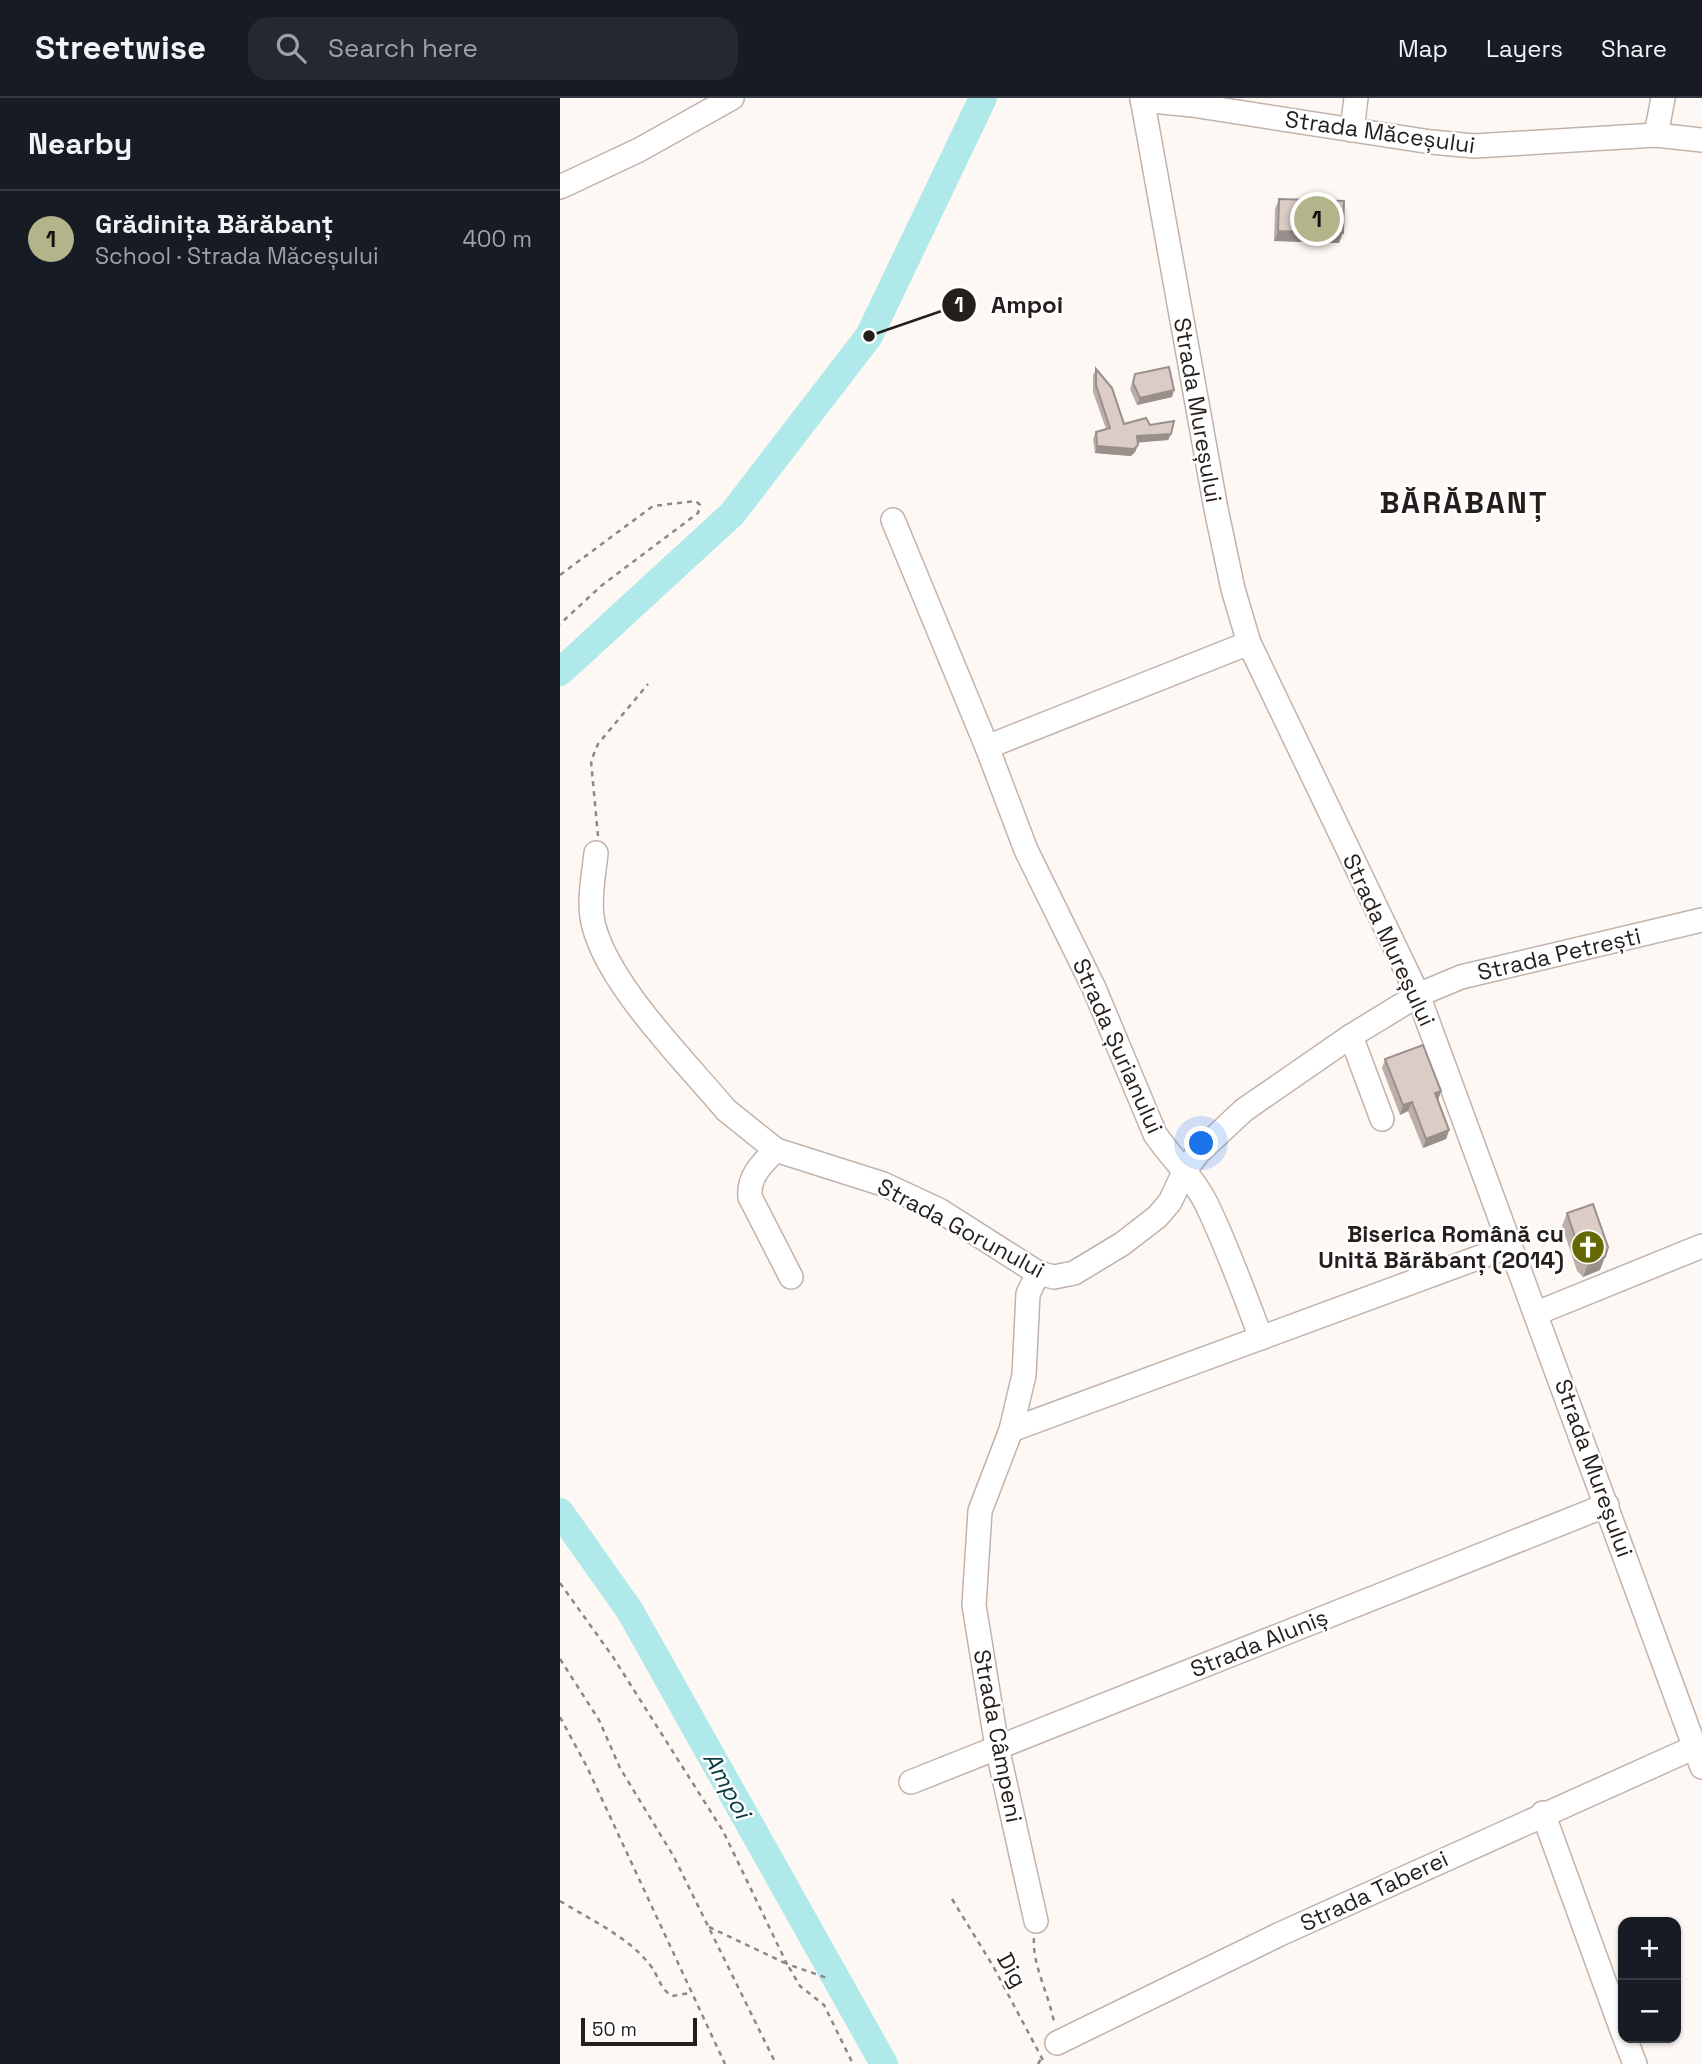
<!DOCTYPE html>
<meta charset="utf-8">
<style>
:root{--surface:#171b24;--page:#242831;--text:#f1f3f6;--muted:#9ea1a6;--line:#363941;--accent:#b2b489}
body{margin:0;font-family:"Space Grotesk",sans-serif;background:var(--page);color:var(--text)}
.controls{position:absolute;right:21px;bottom:21px;display:grid;overflow:hidden;border-radius:14px;box-shadow:0 2px 5px #0004}
.controls button{width:63px;height:63px;display:grid;place-items:center;padding:0;border:0;border-bottom:2px solid var(--line);background:var(--surface);color:var(--text);font:35px sans-serif}
.scale{position:absolute;left:21px;bottom:18px;width:116px;box-sizing:border-box;padding-left:7px;border:4px solid #241f1c;border-top:0;font-size:19px;line-height:24px;white-space:nowrap;color:#241f1c;-webkit-text-stroke:5px #fff;paint-order:stroke}
.you{position:absolute;left:642px;top:1046px;width:24px;height:24px;margin:-18px;border:5px solid #fff;border-radius:50%;background:#1a73e8;box-shadow:0 0 0 10px #1a73e833}
.badge{display:grid;place-items:center;width:46px;height:46px;border-radius:50%;background:var(--accent);color:#111;font-size:23px;font-weight:700}
.pin{position:absolute;translate:-50% -50%;border:4px solid #fff;box-shadow:0 2px 7px #0006}
.list{margin:0;padding:0;list-style:none}
h2{display:flex;justify-content:space-between;align-items:center;height:91px;margin:0;padding:0 28px;font-size:30px}
h2 small{font-size:23px;font-weight:400;color:var(--muted)}
.list li{display:grid;grid-template-columns:46px 1fr auto;gap:21px;align-items:center;box-sizing:border-box;height:98px;padding:0 28px;border-top:2px solid var(--line)}
.list b{display:block;font-size:26px;white-space:nowrap}
.list p{margin:0;font-size:23px;white-space:nowrap;color:var(--muted)}
.list em{font-size:23px;font-style:normal;color:var(--muted)}
.icon{flex:none;width:38px;height:38px;fill:none;stroke:currentColor;stroke-width:2;stroke-linecap:round;stroke-linejoin:round}
.map{position:relative;flex:none;width:1142px;height:1966px;overflow:hidden}
header{display:flex;align-items:center;gap:42px;box-sizing:border-box;height:98px;padding:0 35px;background:var(--surface);border-bottom:2px solid var(--line)}
header strong{font-size:33px}
nav{display:flex;gap:38px;margin-inline-start:auto;font-size:24px}
.search{width:490px;height:63px;background:var(--page);display:flex;align-items:center;gap:18px;box-sizing:border-box;padding:0 24px;border-radius:21px;color:var(--muted);font-size:26px}
main{display:flex}
aside{flex:1;background:var(--surface)}
.map>svg:first-child{display:block}
.lines{fill:none;stroke-linecap:round;stroke-linejoin:round}
.river{stroke:#b0e9e9;stroke-width:28}
.minor-casing{stroke:#c1b3ab;stroke-width:26}
.path{stroke:#8e8885;stroke-width:2.5;stroke-dasharray:5 5;stroke-linecap:butt}
.minor{stroke:#fff;stroke-width:23}
.wall{fill:#bcafaa}
.shaded-wall{fill:#998f8b}
.building{fill:#dbccc6;stroke:#998f8b;stroke-width:2}
.labels{text-anchor:middle;stroke-width:5;stroke-linejoin:round;paint-order:stroke}
.street-label{font-size:23px;fill:#241f1c;stroke:#fff}
.poi-label{font-size:23px;font-weight:bold;fill:#241f1c;stroke:#fff;text-anchor:end}
.water-label{font-size:24px;font-style:italic;fill:#073d3e;stroke:#fff}
.district-label{font-size:30px;font-weight:bold;letter-spacing:2px;fill:#241f1c;stroke:#fff}
.leader{fill:none;stroke:#241f1c;stroke-width:2.5}
.callout-dot{fill:#241f1c;stroke:#fff;stroke-width:2.5}
.mark-label{font-size:21px;text-anchor:middle;font-weight:bold;fill:#fff}
.callout-label{font-size:24px;text-anchor:middle;font-weight:bold;fill:#241f1c;stroke:#fff;stroke-width:5;stroke-linejoin:round;paint-order:stroke}
</style>
<header>
<strong>Streetwise</strong>
<div class="search"><svg class="icon" aria-label="search" viewBox="0 0 24 24"><circle cx="10" cy="10" r="6"/><path d="M15 15l6 6"/></svg>Search here</div>
<nav><a>Map</a><a>Layers</a><a>Share</a></nav>
</header>
<main>
<aside>
<h2>Nearby<small></small></h2>
<ul class="list">
<li><span class="badge">1</span><div><b>Grădinița Bărăbanț</b><p>School · Strada Măceșului</p></div><em>400 m</em></li>
</ul>
</aside>
<div class="map">
<svg width="1142" height="1966" viewBox="0 0 1142 1966">
<rect width="100%" height="100%" fill="#fef8f5"/>
<g class="lines">
<g class="river">
<polyline points="0,574 172,416 309,238 423,0"/>
<polyline points="0,1414 70,1513 324,1966"/>
</g>
<g class="minor-casing">
<g id="minor">
<polyline points="582,0 656,411 673,491 689,545 858,897 1142,1669"/>
<polyline points="582,2 632,7 871,44 914,48 1096,37 1142,42"/>
<polyline points="792,32 796,0"/>
<polyline points="1096,37 1103,0"/>
<polyline points="0,89 79,52 172,0"/>
<path d="M333 422 427 649 466 752 534 890 595 1036C611 1060 633 1079 646 1105 667 1148 684 1195 701 1240"/>
<polyline points="427,649 689,545"/>
<path d="M36 755C34 775 29 799 32 819 41 880 126 964 166 1012L216 1052 323 1086 379 1112 478 1175 494 1179 514 1175 562 1146 597 1119 610 1104 625 1072 638 1055 684 1012 791 938 858 897 901 879 1142 822"/>
<polyline points="791,938 822,1021"/>
<path d="M216 1052C202 1065 188 1079 190 1099L231 1179"/>
<polyline points="977,1215 1142,1148"/>
<polyline points="451,1332 950,1148"/>
<polyline points="351,1684 1047,1407"/>
<polyline points="983,1715 1063,1935"/>
<polyline points="476,1823 437,1649 414,1507 420,1413 451,1332 464,1277 468,1196 478,1175"/>
<polyline points="1065,1940 1075,1966"/>
<polyline points="497,1945 718,1837 1135,1649"/>
</g>
</g>
<g class="path">
<polyline points="0,477 93,408 136,403 140,407 138,415 41,488 0,526"/>
<polyline points="38,738 31,663 38,646 88,586"/>
<polyline points="0,1485 53,1559 163,1733 227,1866 270,1881"/>
<polyline points="0,1561 39,1622 60,1670 114,1759 216,1966"/>
<polyline points="0,1619 27,1669 165,1966"/>
<polyline points="392,1801 433,1868 485,1966"/>
<path d="M0 1803C29 1821 69 1839 90 1867 99 1878 99 1890 112 1898L130 1895"/>
<polyline points="149,1829 227,1866 240,1888 264,1907 293,1966"/>
<path d="M474 1840C472 1866 489 1897 494 1924"/>
<polyline points="478,1966 482,1959"/>
</g>
<use href="#minor" class="minor"/>
</g>
<g class="wall">
<polygon points="719,101 779,145 714,143 715,111"/>
<polygon points="536,271 564,326 590,327 611,336 608,342 577,344 578,347 575,354 571,358 535,355 533,341 536,334 546,331 533,294 533,277"/>
<polygon points="575,276 612,299 577,307 570,291"/>
<polygon points="825,961 881,993 878,1002 889,1032 886,1041 863,1050 848,1013 840,1017 822,970"/>
<polygon points="1007,1115 1040,1172 1023,1179 1017,1173 1002,1128"/>
</g>
<g class="shaded-wall">
<polygon points="718,133 783,135 779,145 714,143"/>
<polygon points="614,292 612,299 577,307 580,300"/>
<polygon points="611,336 608,342 574,345 577,338"/>
<polygon points="578,347 575,354 571,358 535,355 537,348"/>
<polygon points="881,993 878,1002 875,995"/>
<polygon points="852,1004 848,1013 840,1017 843,1007"/>
<polygon points="889,1032 886,1041 863,1050 866,1041"/>
<polygon points="1045,1159 1040,1172 1023,1179 1028,1166"/>
</g>
<g class="building">
<polygon points="719,101 784,103 783,135 718,133"/>
<polygon points="609,269 614,292 580,300 573,285 575,276"/>
<polygon points="536,271 552,290 564,326 586,320 590,327 614,323 611,336 577,338 578,347 574,351 537,348 536,334 550,330 536,287"/>
<polygon points="863,947 881,993 875,995 889,1032 866,1041 852,1004 843,1007 825,961"/>
<polygon points="1033,1106 1048,1149 1045,1159 1028,1166 1022,1160 1007,1115"/>
</g>
<defs>
<g id="church-disc" transform="scale(1.75)"><circle r="9.5" fill="#666803" stroke="#fff"/><path d="M-1.2-6h2.4v3.5h3.3v2.4h-3.3V6h-2.4V-.1h-3.3v-2.4h3.3Z" fill="#fff"/></g>
</defs>
<g fill-rule="evenodd">
<use href="#church-disc" x="1028" y="1149"/>
</g>
<g class="labels">
<g class="street-label">
<text transform="translate(820 34) rotate(8)" y="8">Strada Măceșului</text>
<text transform="translate(638 312) rotate(80)" y="8">Strada Mureșului</text>
<text transform="translate(829 842) rotate(65)" y="8">Strada Mureșului</text>
<text transform="translate(999 856) rotate(-13)" y="8">Strada Petrești</text>
<text transform="translate(558 948) rotate(66)" y="8">Strada Șurianului</text>
<text transform="translate(401 1130) rotate(28)" y="8">Strada Gorunului</text>
<text transform="translate(1034 1370) rotate(70)" y="8">Strada Mureșului</text>
<text transform="translate(699 1545) rotate(-22)" y="8">Strada Aluniș</text>
<text transform="translate(438 1638) rotate(79)" y="8">Strada Câmpeni</text>
<text transform="translate(814 1793) rotate(-25)" y="8">Strada Taberei</text>
<text transform="translate(452 1872) rotate(61)" y="8">Dig</text>
</g>
<g class="poi-label">
<text x="1004" y="1144">Biserica Română cu<tspan x="1004" dy="26">Unită Bărăbanț (2014)</tspan></text>
</g>
<g class="water-label">
<text transform="translate(167 1687) rotate(61)" y="8">Ampoi</text>
</g>
<g class="district-label">
<text x="904" y="415">BĂRĂBANȚ</text>
</g>
</g>
<path class="leader" d="M309 238L399 207"/>
<g class="callout-dot">
<circle cx="309" cy="238" r="7"/>
<circle cx="399" cy="207" r="18"/>
</g>
<g class="mark-label">
<text x="399" y="214">1</text>
</g>
<g class="callout-label">
<text x="467" y="215">Ampoi</text>
</g>
</svg>
<div class="controls">
<button>+</button>
<button>−</button>
</div>
<div class="scale">50 m</div>
<div class="you"></div>
<div class="pin badge" style="left:757px;top:121px">1</div>
</div>
</main>
